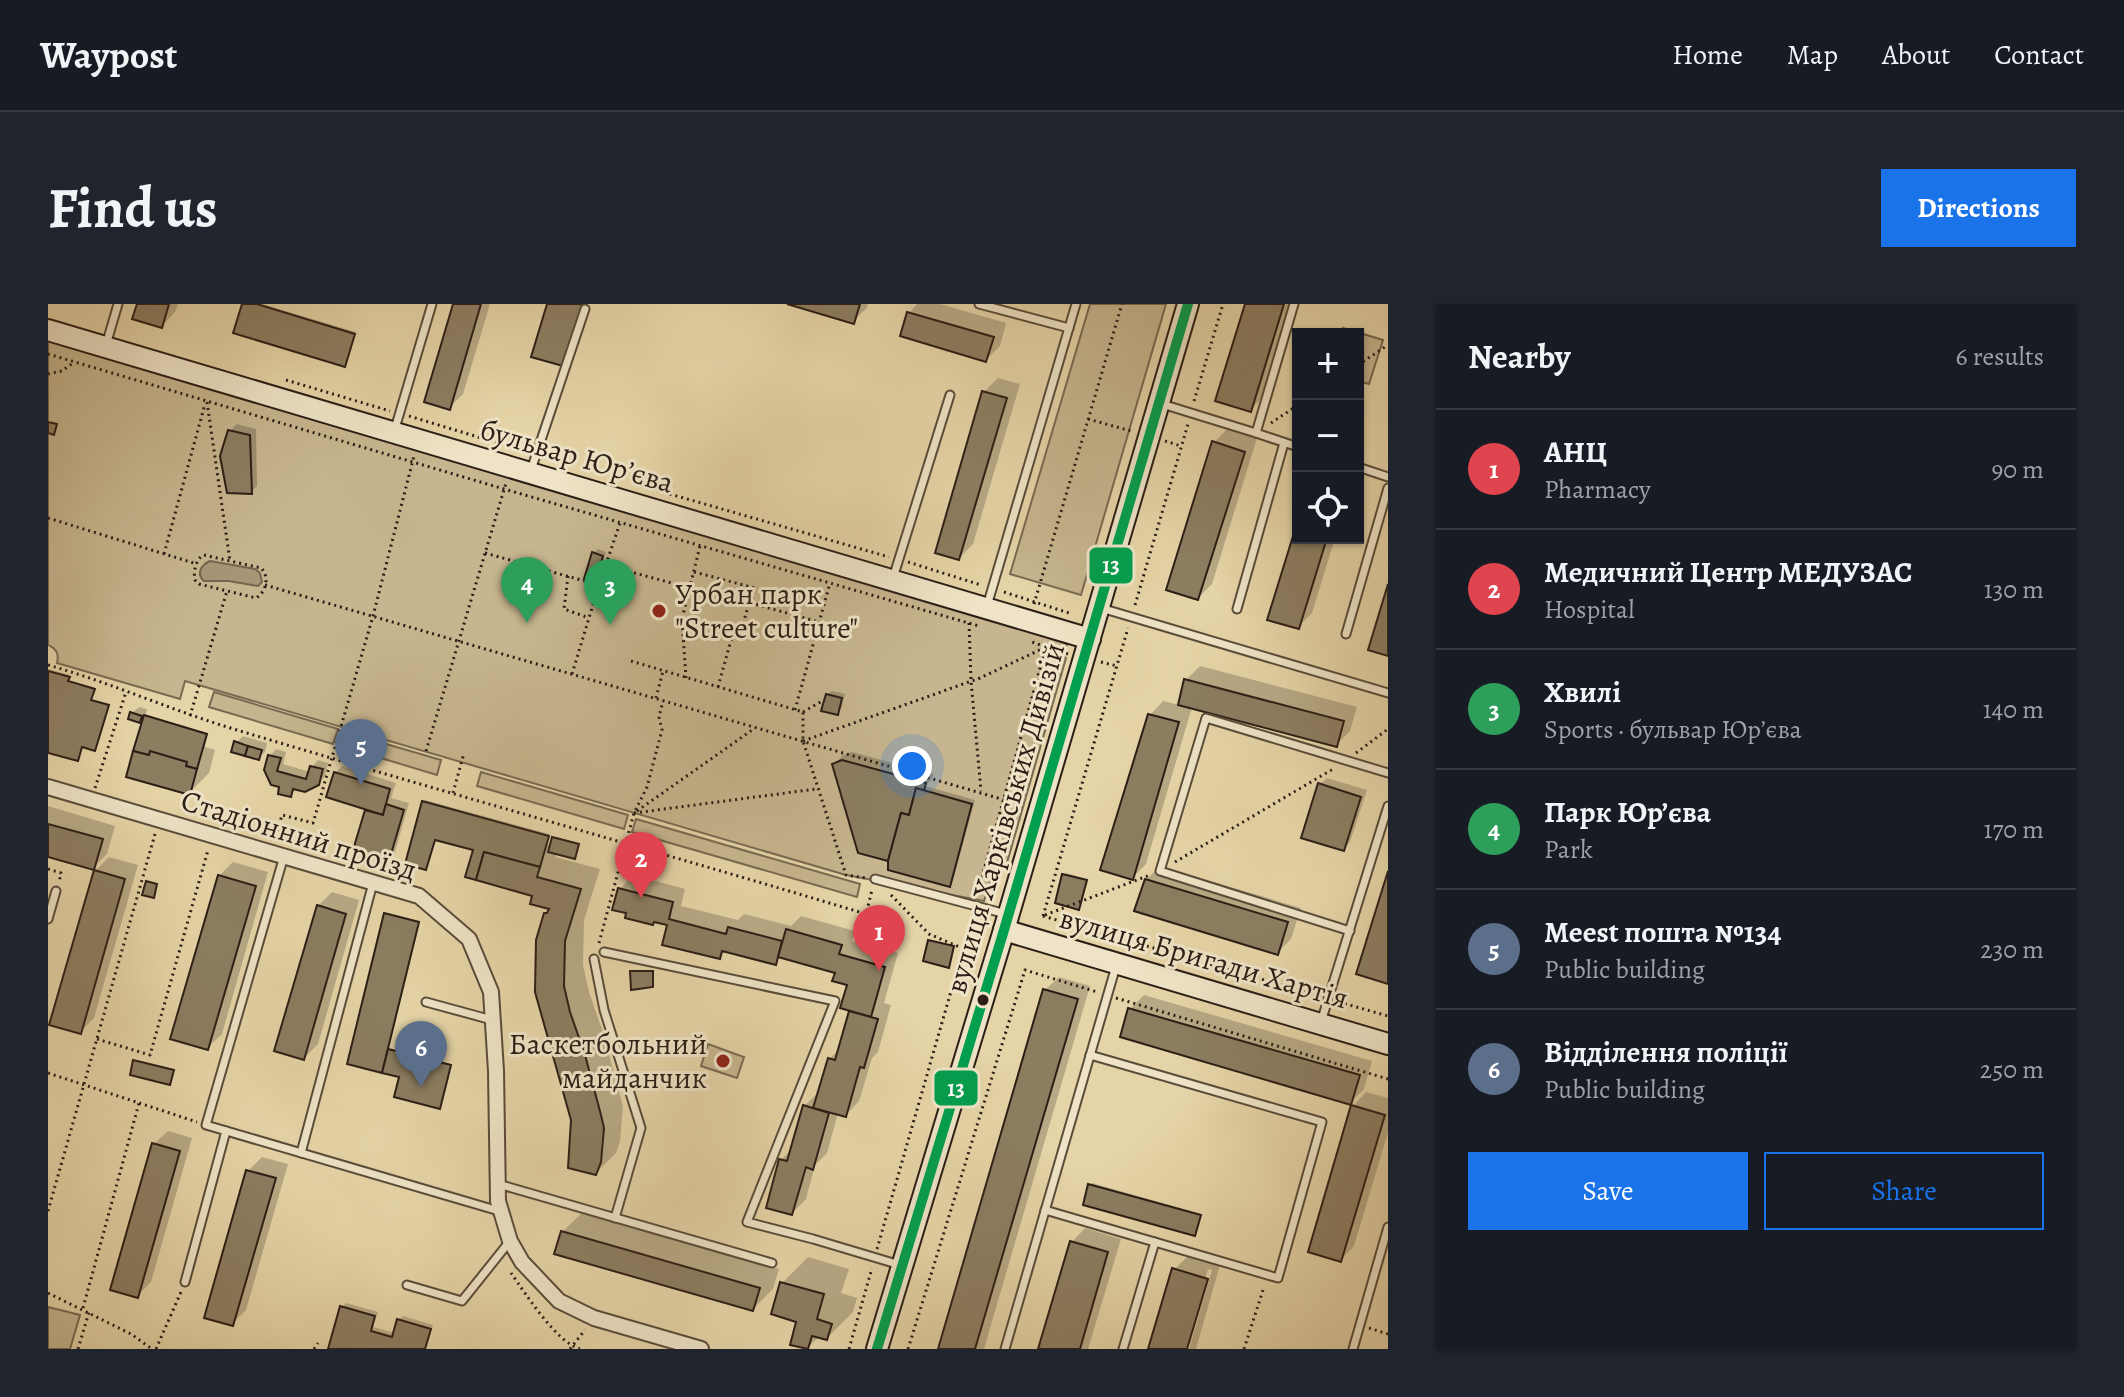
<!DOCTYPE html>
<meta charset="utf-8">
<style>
:root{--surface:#171b24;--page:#20242c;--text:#f1f3f6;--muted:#9ea1a6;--line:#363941;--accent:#1a73e8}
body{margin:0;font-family:Alegreya,serif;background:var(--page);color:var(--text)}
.controls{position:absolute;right:24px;top:24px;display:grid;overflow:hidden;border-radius:0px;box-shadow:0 2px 6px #0004}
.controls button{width:72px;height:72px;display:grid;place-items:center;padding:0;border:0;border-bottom:2px solid var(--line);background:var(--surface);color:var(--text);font:40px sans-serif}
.you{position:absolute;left:864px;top:462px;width:28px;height:28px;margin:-20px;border:6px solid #fff;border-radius:50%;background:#1a73e8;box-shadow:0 0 0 12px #1a73e833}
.badge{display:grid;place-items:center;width:52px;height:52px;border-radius:50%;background:var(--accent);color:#fff;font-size:26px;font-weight:700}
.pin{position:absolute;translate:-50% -66px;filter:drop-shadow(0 2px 4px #0008)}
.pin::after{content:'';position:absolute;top:42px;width:28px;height:24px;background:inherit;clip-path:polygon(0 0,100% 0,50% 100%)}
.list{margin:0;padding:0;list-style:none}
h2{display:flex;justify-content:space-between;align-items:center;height:104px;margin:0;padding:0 32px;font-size:34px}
h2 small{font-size:26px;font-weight:400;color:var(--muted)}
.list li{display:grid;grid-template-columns:52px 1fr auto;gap:24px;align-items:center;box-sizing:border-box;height:120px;padding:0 32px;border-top:2px solid var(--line)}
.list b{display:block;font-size:30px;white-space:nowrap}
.list p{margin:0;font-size:26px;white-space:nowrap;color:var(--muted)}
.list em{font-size:26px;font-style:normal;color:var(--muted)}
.actions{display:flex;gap:16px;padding:24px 32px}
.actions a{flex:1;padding:18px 0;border:2px solid var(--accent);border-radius:0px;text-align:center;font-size:28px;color:var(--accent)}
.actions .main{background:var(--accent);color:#fff}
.icon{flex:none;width:44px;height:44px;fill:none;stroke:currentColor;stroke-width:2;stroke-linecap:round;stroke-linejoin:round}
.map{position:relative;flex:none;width:1340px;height:1045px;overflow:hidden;border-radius:0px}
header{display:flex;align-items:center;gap:48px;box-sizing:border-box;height:112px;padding:0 40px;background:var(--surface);border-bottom:2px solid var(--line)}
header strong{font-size:38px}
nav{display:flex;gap:44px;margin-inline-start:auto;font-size:28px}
.intro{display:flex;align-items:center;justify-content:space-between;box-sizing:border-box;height:192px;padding:0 48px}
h1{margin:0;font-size:56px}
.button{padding:20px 36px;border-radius:0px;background:var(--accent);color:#fff;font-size:28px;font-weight:700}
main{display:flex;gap:48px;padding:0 48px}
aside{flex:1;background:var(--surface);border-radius:0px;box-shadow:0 2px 6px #0004}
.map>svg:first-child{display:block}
.green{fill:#c6b58e;stroke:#796a52;stroke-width:2}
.water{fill:#a69676;stroke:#756650;stroke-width:2}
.shadow{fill:#0003}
.building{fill:#8c7d61;stroke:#2c1e16;stroke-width:2}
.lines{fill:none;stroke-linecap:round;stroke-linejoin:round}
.lane-casing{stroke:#5a4c3a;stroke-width:11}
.street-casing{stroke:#5a4c3a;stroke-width:18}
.secondary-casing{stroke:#2c1e16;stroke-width:24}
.path{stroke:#2c1e16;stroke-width:3;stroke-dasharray:2 4;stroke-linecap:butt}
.lane{stroke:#eee3c6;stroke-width:7}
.street{stroke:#eee3c6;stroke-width:14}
.secondary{stroke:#eee3c6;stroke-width:20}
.bus-1-casing{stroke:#eee3c6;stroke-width:16}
.bus-1{stroke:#029f4e;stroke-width:10}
.poi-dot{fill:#8f2418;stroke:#eee3c6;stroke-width:3}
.bus-dot{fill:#2c1e16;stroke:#eee3c6;stroke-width:3}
.labels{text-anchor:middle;stroke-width:6;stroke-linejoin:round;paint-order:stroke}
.street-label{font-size:30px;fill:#2c1e16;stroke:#eee3c6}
.poi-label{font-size:30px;fill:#2c1e16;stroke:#eee3c6;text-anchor:start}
.line-badge{stroke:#eee3c6;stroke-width:3}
.badge-label{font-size:22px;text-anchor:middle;font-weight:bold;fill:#fff}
</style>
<header>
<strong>Waypost</strong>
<nav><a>Home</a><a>Map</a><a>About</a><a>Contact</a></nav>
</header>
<div class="intro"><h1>Find us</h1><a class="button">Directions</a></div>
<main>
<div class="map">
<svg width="1340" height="1045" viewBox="0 0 1340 1045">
<rect width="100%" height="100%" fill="#e5d4a7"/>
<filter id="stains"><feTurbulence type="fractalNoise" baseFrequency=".0025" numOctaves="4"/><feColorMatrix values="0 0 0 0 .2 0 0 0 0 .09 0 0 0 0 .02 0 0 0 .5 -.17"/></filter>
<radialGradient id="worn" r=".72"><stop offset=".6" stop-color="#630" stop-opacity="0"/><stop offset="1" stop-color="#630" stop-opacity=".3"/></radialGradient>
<g class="green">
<polygon points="1042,0 1118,0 1033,291 962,270"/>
<polygon points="1295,24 1335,36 1321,80 1310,77 1310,30 1293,30"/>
<path d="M0 34 904 300 1019 340 1015 352 1018 354 958 562 948 559 936 597 798 571 137 377 132 395 9 359C11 350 9 345 0 341Z"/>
<polygon points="166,388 290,425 285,440 161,403"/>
<polygon points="297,428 393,456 389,471 293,442"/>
<polygon points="433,468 580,511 576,525 429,482"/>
<polygon points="588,515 812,580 809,593 584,528"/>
<polygon points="660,740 696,753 689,774 653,762"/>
<polygon points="0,1003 32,1011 22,1045 0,1045"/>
</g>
<path class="water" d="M162 257 207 265 212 269 214 278 210 282 181 277H156C148 270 153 261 162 257Z"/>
<g class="shadow">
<polygon points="91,0 130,0 127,8 114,22"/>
<polygon points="196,0 214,0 308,28 298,59 297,61"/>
<polygon points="407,0 442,0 415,90 401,104"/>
<polygon points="746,0 820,0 819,4 805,17"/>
<polygon points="869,0 892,0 958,19 952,42 938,56 861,9"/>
<polygon points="1199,0 1244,0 1216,92 1202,106"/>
<polygon points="950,74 972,80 925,240 911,254 936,88"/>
<polygon points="189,120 208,125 209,182 203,188 182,127"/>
<polygon points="1179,125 1209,134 1164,280 1150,294 1166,139"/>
<polygon points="1250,223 1250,234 1287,234 1264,309 1250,323 1222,314"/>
<polygon points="550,245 558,248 550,272 546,276 546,249"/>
<polygon points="1152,362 1309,403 1302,427 1289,440 1144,403 1098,560 1084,574 1102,411 1115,397 1132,401 1138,376"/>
<polygon points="0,365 22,371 20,376 47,384 43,395 61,400 47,445 34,441 0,446"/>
<polygon points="784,387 797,390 793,405 789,409 779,391"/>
<polygon points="91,403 99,405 98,410 91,416 84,409"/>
<polygon points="98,411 159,429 157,443 167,446 161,469 141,489 80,471"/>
<polygon points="195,432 219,439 217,448 210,454 188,439"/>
<polygon points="228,445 238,448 235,460 262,468 264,463 270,456 280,459 277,472 269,479 249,484 243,491 234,481 222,452"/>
<polygon points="804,448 886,470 884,475 877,482 927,496 905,576 901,580 842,555 786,460 795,451"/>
<polygon points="294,462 348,479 343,494 361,499 347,548 340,554 307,545 319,505 287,469"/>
<polygon points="1279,474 1319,486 1302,538 1296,545 1272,480"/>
<polygon points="377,496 501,530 498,540 504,542 508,533 531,539 528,551 509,548 507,553 552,565 536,616 535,661 541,688 556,731 575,803 572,837 568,849 548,869 525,816 497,610 504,603 427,545 387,534 378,564 376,498"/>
<polygon points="0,502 67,522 59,550 45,564 0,551"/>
<polygon points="61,553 90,561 46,714 32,728 47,567"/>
<polygon points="185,558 220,568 174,730 160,743 171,572"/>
<polygon points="1112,562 1253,604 1243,635 1229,649 1098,576"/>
<polygon points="1018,569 1039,575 1031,603 1016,571"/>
<polygon points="585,571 637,585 633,602 690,616 696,610 743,622 753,612 807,627 804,637 850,649 836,699 843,701 830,748 824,754 811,797 798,811 790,809 779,849 767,861 758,895 744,909 733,856 744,845 756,802 770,789 781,755 793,744 804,705 801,680 789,667 734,652 728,658 679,646 672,653 572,585"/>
<polygon points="284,588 311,596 270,740 256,754 270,602"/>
<polygon points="340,609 372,617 340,744 403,760 393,801 354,772 301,759"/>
<polygon points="1011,673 1042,682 936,1045 892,1045 997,686"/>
<polygon points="1096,691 1324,757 1316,785 1302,799 1082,705"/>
<polygon points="89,756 126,765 123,778 122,779 87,757"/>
<polygon points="1318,788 1340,794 1340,828 1306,942 1293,956 1305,802"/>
<polygon points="120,827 144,834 103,978 89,992 106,840"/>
<polygon points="214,853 240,860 198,1006 184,1020 200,867"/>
<polygon points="1044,879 1153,910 1148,928 1042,881"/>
<polygon points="534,909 731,965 725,985 705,1005 514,928"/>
<polygon points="1037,924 1073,935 1040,1045 992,1045 1024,938"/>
<polygon points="1140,952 1172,961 1148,1045 1141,1045 1164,966 1160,965 1137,1045 1103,1045 1126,966"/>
<polygon points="760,953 801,965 793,989 809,994 805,1008 779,1034 772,1032 759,1044 751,1016 734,979"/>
<polygon points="298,999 330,1008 325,1023 347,1029 351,1016 355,1012 385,1021 378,1045 282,1045 294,1003"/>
</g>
<g class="building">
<polygon points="89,0 121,0 114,24 84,15"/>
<polygon points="194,0 209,0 307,30 297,63 185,29"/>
<polygon points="405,0 433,0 402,106 376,98"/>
<polygon points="499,0 535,0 515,62 483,53"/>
<polygon points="739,0 812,0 806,20"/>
<polygon points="1197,0 1236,0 1203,108 1167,97"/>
<polygon points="859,8 946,33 938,58 852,32"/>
<polygon points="934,87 959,94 911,256 887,249"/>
<polygon points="0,118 9,120 6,131 0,129"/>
<polygon points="180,126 202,131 204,190 179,189 172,152"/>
<polygon points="1164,137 1197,148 1150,296 1118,286"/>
<polygon points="1250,216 1250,234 1279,234 1251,325 1219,316"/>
<polygon points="544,248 555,252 547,278 536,275"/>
<polygon points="1340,280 1340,352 1320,346"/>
<polygon points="0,367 22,373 20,377 47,385 43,396 61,401 47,447 34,443 30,457 0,449"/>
<polygon points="1136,375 1296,417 1289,443 1130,401"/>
<polygon points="778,390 794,394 790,411 773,407"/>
<polygon points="82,408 94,412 92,419 80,415"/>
<polygon points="1100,410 1131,418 1085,576 1052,566"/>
<polygon points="96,411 159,430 149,465 85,447"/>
<polygon points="186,437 200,442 197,452 183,448"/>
<polygon points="200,442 214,446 211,456 197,452"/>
<polygon points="85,447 101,451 102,447 139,458 138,462 149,465 142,491 78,473"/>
<polygon points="220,451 233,454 229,467 258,475 262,462 275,465 271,481 257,488 245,485 243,493 230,490 231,483 223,481 216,466"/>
<polygon points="794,456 878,479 876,487 868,484 861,511 853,509 840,557 810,549 784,460"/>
<polygon points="286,468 342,485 335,511 278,493"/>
<polygon points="1270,479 1313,493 1296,547 1253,534"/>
<polygon points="868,484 924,500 902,583 840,566 840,557 853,509 861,511"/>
<polygon points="374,497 501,532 492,563 436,548 428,576 417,573 425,546 387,536 378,566 357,560"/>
<polygon points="338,500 356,506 341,557 305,546 317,506 335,511"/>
<polygon points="0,520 55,535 46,566 0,553"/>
<polygon points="504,533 531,540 527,555 500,548"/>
<polygon points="436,548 492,563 489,573 533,585 517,637 516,682 522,708 537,751 553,811 556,824 553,858 548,871 520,864 523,816 487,688 488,636 496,609 499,609 501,605 482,600 484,592 428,576"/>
<polygon points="46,566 77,575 33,730 1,721"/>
<polygon points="1340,567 1340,680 1308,670"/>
<polygon points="1014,570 1039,576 1031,606 1007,599"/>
<polygon points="170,571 208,582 160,746 122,735"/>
<polygon points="1097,575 1240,618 1230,651 1086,607"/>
<polygon points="98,577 109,580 106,594 94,591"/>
<polygon points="570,584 625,598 621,615 678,630 680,623 734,637 728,661 674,647 672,655 614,641 619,621 606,618 605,621 577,614 578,609 564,606"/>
<polygon points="269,601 298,610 256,756 226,747"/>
<polygon points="336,609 371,618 334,769 299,760"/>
<polygon points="738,625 794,641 791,650 837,663 823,713 792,704 799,681 784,677 787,669 730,653"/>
<polygon points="880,636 906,642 901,664 875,657"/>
<polygon points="582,667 605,667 605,683 583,686"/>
<polygon points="995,685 1030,695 927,1045 890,1045"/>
<polygon points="1080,704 1312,771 1303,801 1072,733"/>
<polygon points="801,707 830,715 816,764 812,763 798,813 765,804 780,754 787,756"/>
<polygon points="340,745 403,761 392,805 346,793 351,773 334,769"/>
<polygon points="85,756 126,766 122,781 82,771"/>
<polygon points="755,801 781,809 765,866 758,863 744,911 718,904 731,855 739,857"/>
<polygon points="1303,801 1337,811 1293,958 1260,948"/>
<polygon points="104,839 132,847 90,994 62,986"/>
<polygon points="198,866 228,874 185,1022 156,1014"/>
<polygon points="1040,880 1153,911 1147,932 1035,901"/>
<polygon points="513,927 712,984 705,1007 506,950"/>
<polygon points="1022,937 1060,948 1032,1045 990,1045"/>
<polygon points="1124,964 1160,975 1139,1045 1100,1045"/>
<polygon points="732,978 776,990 769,1015 784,1020 779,1036 764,1032 760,1045 742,1041 748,1018 723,1010"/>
<polygon points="292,1002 327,1012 323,1027 344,1033 349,1015 383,1025 377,1045 280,1045"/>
</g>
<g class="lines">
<g class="lane-casing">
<g id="lane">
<polyline points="931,0 1021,24"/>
<polyline points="58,41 70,0"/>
<polyline points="1114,100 1208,129 1246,0"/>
<polyline points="346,128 384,0"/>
<polyline points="1208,129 1250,143"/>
<polyline points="1310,163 1340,173"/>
<polyline points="483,166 537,5"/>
<polyline points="845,274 902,91"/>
<polyline points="939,302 1028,0"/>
<polyline points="1053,304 1340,389"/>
<polyline points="1189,305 1236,139"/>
<polyline points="1298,330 1340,184"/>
<polyline points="236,552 158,821 451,907"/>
<polyline points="827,575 958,610"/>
<polyline points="0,615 8,587"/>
<polyline points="1302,627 1112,567 1158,414 1340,469"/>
<polyline points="556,648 787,697 699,918 765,935 852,961"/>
<polyline points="546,655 556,706 593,824 567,914"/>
<polyline points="378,698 444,716"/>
<polyline points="1273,718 1340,502"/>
<polyline points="253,849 325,579"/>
<polyline points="450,880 724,959"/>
<polyline points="997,906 1230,974 1274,818 1042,751"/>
<polyline points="137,978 178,827"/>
<polyline points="359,981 414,997 462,937"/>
<polyline points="957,1045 1068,662"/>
<polyline points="1075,1045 1107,938"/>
<polyline points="1305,1045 1340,923"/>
</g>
</g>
<g class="street-casing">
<polyline id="street" points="0,483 371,592 421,635 443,688 448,767 450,897 462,937 474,958 511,997 546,1014 653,1045"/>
</g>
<g class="secondary-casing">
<g id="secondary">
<polyline points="0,26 1042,335"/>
<polyline points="956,626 1340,740"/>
<polyline points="829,1045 956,626 1140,0"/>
</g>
</g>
<g class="path">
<polyline points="0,50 456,185 931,322"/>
<polyline points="1310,61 1340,41"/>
<polyline points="0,70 14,67 25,59"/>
<polyline points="238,76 342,107"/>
<polyline points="1146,97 1175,0"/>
<polyline points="159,98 182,257"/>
<polyline points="361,112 476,147"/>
<polyline points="1040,115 1083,127"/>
<polyline points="1223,119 1250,101"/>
<polyline points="1117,137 1133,142"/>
<polyline points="587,180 841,253"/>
<polyline points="0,214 149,260"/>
<polyline points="437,249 551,281"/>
<polyline points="116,250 157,100"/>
<path d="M156 251 213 264C222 273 218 288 208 294L151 280 147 276C145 268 148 254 156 251Z"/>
<polyline points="860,258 933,281"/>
<polyline points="557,261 642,284"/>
<polyline points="646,268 707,284 703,299 771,318"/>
<polyline points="520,272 516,305 541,314"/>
<polyline points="217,281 974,501"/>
<polyline points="956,288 1021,309"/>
<polyline points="986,300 1074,0"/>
<polyline points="1087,301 1140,120"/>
<polyline points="634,315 692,331 701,299 703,299"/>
<polyline points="921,319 923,377 933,487"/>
<polyline points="583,357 755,408 755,437 798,571 818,574"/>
<polyline points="1053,358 1069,362"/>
<path d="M0 361C64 379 125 407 189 426 398 489 609 547 818 610L824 586"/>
<polyline points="524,370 551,281 572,219"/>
<polyline points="638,374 634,315 652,242"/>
<polyline points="670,383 685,329"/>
<polyline points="608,394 615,367"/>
<polyline points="747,406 782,279"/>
<polyline points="755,408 776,396"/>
<polyline points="142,412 179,287"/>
<polyline points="755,437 932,374 998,343 1020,350"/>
<polyline points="378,447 458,179"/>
<polyline points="1308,449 1340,425"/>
<polyline points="47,484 78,388"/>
<polyline points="405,489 416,449"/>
<polyline points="589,507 707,424"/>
<polyline points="586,509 768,485"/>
<polyline points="228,533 234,511 265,519 325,312 366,152"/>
<polyline points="1127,558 1285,465"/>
<polyline points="0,565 13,569 11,579"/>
<polyline points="843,591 881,630 916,645"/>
<polyline points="929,591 998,343 984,338"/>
<polyline points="997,611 1102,571"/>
<polyline points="995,612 1080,324"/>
<polyline points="995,612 1268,691"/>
<polyline points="551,639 586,509 599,483 614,426 611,413 615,397"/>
<polyline points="1068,694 1340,775"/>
<polyline points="1291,698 1340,712"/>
<polyline points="49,735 102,751 160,546"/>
<polyline points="0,769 149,818"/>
<polyline points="0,907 107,530"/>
<polyline points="829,945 924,614"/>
<path d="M463 969C478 990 508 1038 532 1045"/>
<polyline points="0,989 83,1030 104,1045"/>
<polyline points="35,1004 91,799"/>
<polyline points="1321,1024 1340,1030"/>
<polyline points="30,1045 41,1008"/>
<polyline points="108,1045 133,988"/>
<polyline points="266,1045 270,1039"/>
<polyline points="522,1045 537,1026"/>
<polyline points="801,1045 824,964"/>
<polyline points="860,1045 977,666 1049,688"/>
<polyline points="1196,1045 1216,983"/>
</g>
<use href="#lane" class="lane"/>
<use href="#street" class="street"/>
<use href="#secondary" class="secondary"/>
<g class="bus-1-casing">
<polyline id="bus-1" points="829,1045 956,626 1140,0"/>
</g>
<use href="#bus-1" class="bus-1"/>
</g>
<g class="poi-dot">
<circle cx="611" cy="307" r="8"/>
<circle cx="675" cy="757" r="8"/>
</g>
<circle class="bus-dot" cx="935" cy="696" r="7"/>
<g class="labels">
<g class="street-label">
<text transform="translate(529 152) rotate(16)" y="10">бульвар Юрʼєва</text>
<text transform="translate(957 514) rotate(-74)" y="10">вулиця Харківських Дивізій</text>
<text transform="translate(251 531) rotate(17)" y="10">Стадіонний проїзд</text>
<text transform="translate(1156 654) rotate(16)" y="10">вулиця Бригади Хартія</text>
</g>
<g class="poi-label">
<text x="627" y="300">Урбан парк<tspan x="627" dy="34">"Street culture"</tspan></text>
<text x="659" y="750" text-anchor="end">Баскетбольний<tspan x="659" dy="34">майданчик</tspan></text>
</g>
</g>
<g class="line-badge">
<rect x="1040" y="242" width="46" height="39" rx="8" fill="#029f4e"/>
<rect x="885" y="765" width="46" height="38" rx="8" fill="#029f4e"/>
</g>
<g class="badge-label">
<text x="1063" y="269">13</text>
<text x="908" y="792">13</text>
</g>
<rect width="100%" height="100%" filter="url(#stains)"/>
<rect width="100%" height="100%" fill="url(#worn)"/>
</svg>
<div class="controls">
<button>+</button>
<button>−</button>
<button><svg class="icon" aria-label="locate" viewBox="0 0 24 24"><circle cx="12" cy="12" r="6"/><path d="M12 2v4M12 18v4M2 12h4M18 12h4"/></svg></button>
</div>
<div class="you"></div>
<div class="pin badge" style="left:831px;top:667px;background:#e0444e">1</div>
<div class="pin badge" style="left:593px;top:594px;background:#e0444e">2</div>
<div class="pin badge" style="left:562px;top:321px;background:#2e9e5b">3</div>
<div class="pin badge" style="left:479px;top:319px;background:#2e9e5b">4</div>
<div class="pin badge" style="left:313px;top:481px;background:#5c6f8a">5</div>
<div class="pin badge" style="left:373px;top:783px;background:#5c6f8a">6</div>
</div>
<aside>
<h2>Nearby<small>6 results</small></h2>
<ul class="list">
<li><span class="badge" style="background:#e0444e">1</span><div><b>АНЦ</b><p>Pharmacy</p></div><em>90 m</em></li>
<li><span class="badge" style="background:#e0444e">2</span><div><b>Медичний Центр МЕДУЗАС</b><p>Hospital</p></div><em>130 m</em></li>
<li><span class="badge" style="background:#2e9e5b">3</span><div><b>Хвилі</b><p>Sports · бульвар Юрʼєва</p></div><em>140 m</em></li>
<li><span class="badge" style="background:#2e9e5b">4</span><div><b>Парк Юр’єва</b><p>Park</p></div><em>170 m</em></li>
<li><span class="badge" style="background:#5c6f8a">5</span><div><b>Meest пошта №134</b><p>Public building</p></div><em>230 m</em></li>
<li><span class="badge" style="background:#5c6f8a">6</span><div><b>Відділення поліції</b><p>Public building</p></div><em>250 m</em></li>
</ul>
<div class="actions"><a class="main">Save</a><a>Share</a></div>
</aside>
</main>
